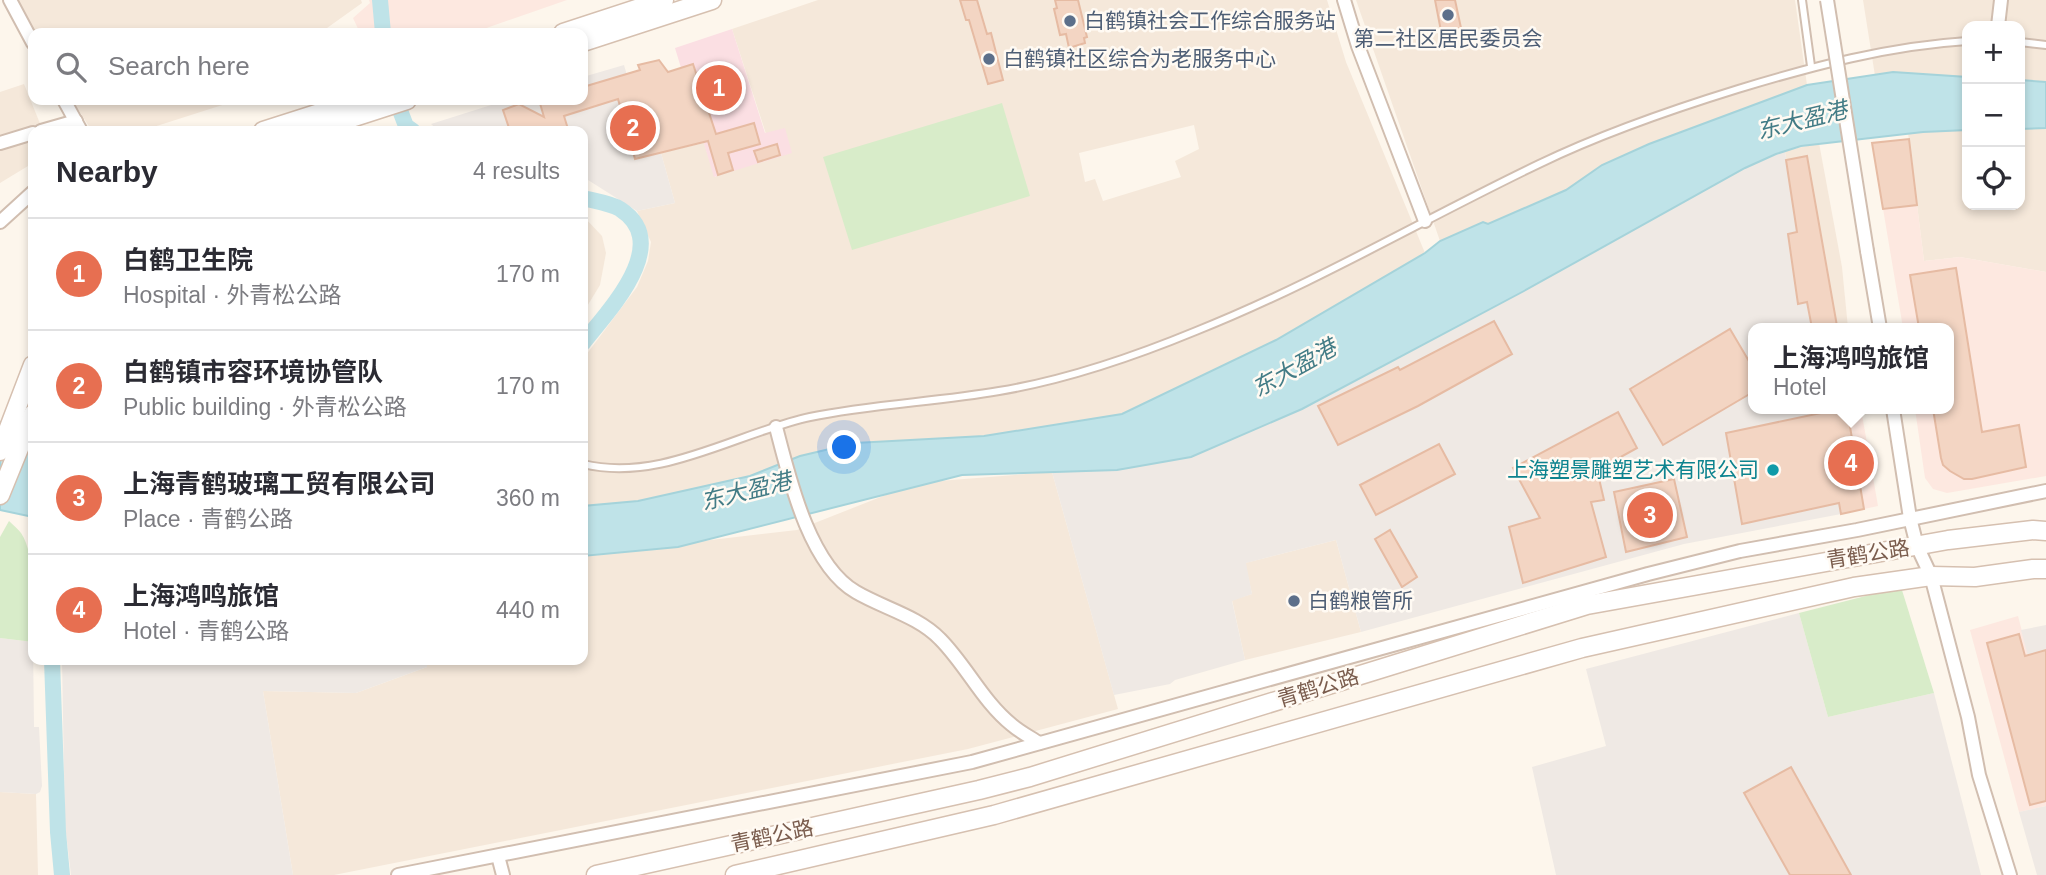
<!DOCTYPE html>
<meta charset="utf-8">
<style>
:root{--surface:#fff;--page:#f2f2f3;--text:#2b2b33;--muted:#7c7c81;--line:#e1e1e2;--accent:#e76f51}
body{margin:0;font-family:Arial,"Noto Sans SC",sans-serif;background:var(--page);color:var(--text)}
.controls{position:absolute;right:21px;top:21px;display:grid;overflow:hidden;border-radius:14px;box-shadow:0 4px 10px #0003}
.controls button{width:63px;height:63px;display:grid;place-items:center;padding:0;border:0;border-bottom:2px solid var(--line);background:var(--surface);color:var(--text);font:35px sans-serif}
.you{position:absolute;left:845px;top:448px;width:24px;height:24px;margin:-18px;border:5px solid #fff;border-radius:50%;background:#1a73e8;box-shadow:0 0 0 10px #1a73e833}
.badge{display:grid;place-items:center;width:46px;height:46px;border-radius:50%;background:var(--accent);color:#fff;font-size:23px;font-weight:700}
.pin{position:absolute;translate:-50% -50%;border:4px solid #fff;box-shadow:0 2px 7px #0006}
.popup{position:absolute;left:1748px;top:323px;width:206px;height:91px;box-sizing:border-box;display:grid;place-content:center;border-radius:14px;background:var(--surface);filter:drop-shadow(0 2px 5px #0005);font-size:23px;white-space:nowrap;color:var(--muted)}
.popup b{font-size:26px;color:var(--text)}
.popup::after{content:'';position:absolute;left:50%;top:100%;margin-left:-14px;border:14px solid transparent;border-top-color:var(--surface)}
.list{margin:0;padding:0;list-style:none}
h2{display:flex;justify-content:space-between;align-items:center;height:91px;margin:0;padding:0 28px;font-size:30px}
h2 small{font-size:23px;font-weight:400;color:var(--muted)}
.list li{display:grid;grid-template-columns:46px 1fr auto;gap:21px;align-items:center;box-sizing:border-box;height:112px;padding:0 28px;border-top:2px solid var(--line)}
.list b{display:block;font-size:26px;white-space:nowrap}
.list p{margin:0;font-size:23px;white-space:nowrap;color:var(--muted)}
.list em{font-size:23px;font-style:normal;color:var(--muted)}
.icon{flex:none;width:38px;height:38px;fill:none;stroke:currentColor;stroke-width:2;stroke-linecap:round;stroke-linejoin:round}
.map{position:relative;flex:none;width:2046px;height:875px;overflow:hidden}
.search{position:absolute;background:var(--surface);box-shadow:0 4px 10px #0003;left:28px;top:28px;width:560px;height:77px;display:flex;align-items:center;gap:18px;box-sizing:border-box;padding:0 24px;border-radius:14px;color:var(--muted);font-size:26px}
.panel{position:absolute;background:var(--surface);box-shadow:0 4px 10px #0003;left:28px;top:126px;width:560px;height:539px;border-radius:14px}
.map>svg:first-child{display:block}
.residential{fill:#f5e8da;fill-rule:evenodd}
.commercial{fill:#fde8e0}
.industrial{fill:#efe9e4}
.medical{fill:#fbdfe3}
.green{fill:#d8ecc9}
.water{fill:#bfe3e8;stroke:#a5d3da;stroke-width:2}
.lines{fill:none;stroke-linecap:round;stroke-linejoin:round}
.canal{stroke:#bfe3e8;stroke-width:16}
.building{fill:#f3d5c3;stroke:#e6bba3;stroke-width:2}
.lane-casing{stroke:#d1beb0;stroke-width:10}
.street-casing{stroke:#d1beb0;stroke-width:16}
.secondary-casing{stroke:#d6c0b0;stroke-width:21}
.lane{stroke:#fff;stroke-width:6}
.street{stroke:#fff;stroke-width:12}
.secondary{stroke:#fff;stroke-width:18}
.street-bridge-casing{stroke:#d1beb0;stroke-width:16;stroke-linecap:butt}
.street-bridge{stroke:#fff;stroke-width:12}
.service-dot{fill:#5c6f8a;stroke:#fffaf3;stroke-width:2.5}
.culture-dot{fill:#0f9aa8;stroke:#fffaf3;stroke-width:2.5}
.labels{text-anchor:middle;stroke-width:5;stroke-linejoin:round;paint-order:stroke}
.service-label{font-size:21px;fill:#4e5e75;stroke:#fffaf3;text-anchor:start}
.culture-label{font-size:21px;fill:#0d838f;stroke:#fffaf3;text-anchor:end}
.street-label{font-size:21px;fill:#7a5c4d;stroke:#fffaf3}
.water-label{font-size:23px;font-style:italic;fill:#437c86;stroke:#fffaf3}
</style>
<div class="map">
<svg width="2046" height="875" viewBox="0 0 2046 875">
<rect width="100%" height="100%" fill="#fdf6ec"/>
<g class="residential">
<polygon points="17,0 361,0 362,3 327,28 329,33 35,33"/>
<path d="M818 0H1327L1346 62 1425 253 1276 340 1122 414 984 436 855 443 800 456 750 476 638 501 583 506V359L637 287 648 261 651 242 637 211 675 203 661 153 704 143 715 177 766 134 732 29ZM1194 125 1199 149 1175 161 1181 177 1103 201 1095 179 1085 182 1079 153Z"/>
<polygon points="1356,0 1795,0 1807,85 1648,144 1602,165 1566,190 1488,224 1483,222 1440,241"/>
<polygon points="1863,0 2046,0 2046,88 2020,86 2020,26 1967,26 1967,83 1876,82"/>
<polygon points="24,84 41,126 29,129 33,142 28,166 0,183 0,92"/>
<polygon points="72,100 238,100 141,131 92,131"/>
<polygon points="2046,128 2046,272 1960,257 1924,261 1908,133 1967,130 1967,205 2020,205 2020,129"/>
<polygon points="1819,143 1842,267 1848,328 1812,328 1807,302 1798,304 1788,234 1797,232 1785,151"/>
<polygon points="583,216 602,236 606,253 600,285 583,313"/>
<polygon points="1052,472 1118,709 968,749 334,875 293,875 263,691 356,693 427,667 427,660 583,660 583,555 797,530 906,487 939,481"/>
<polygon points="1336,540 1361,632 1245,660 1232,600 1252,594 1245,563"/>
<polygon points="0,792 36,794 38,875 0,875"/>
</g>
<g class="commercial">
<polygon points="369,0 567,0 472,33 360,33 353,18 370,3"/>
<polygon points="1909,139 1924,261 1960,257 2046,272 2046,476 1947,493 1933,489 1925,478 1915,409 1949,409 1949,328 1903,328 1872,143"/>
<polygon points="1820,409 1861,409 1878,506 1841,514"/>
<polygon points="2018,616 2046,724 2046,806 2019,812 1970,630"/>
</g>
<g class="industrial">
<polygon points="624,65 650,155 661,153 675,203 637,211 588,180 583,179 583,131 439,131 431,124 507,100 583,100 583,77"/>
<polygon points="1785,151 1797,232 1788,234 1798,303 1807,302 1812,328 1753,328 1753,409 1820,409 1841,514 1684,544 1361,632 1336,540 1246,563 1252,594 1232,601 1245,660 1175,680 1170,684 1114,695 1052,472 1117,470 1191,457 1301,409 1745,168"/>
<polygon points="1799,613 1828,717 1934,693 1981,875 1556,875 1532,767 1606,746 1586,669"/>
<polygon points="2046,625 2046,724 2021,630"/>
<polygon points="0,638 33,642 34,727 39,727 42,786 40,792 36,794 0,792"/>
<polygon points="62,660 427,660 427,667 356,693 263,691 293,875 71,875 65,824"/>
<polygon points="2046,806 2046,875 2037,875 2019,812"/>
</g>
<polygon class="medical" points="732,29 765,133 785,128 792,153 714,177 675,48"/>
<g class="green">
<polygon points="1002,103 1030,196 852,250 823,157"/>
<path d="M9 521C13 525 18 529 21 533 37 556 33 614 33 642L0 638V537Z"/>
<polygon points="1901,587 1934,693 1828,717 1799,613"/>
</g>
<g class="water">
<polygon points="1893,72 1967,77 1967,130 1923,132 1801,146 1776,154 1745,168 1524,291 1302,409 1191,457 1117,470 962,475 678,547 583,556 583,506 638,501 750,476 800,456 855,443 984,436 1122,414 1276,340 1425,253 1440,241 1483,222 1488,224 1566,190 1602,165 1649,144 1807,85"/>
<polygon points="2020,80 2046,82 2046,128 2020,129"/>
<polygon points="0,422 33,427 33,517 0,510"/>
</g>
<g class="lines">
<g class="canal">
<polyline points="380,0 383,33"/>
<polyline points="396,100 406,126 413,131"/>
<path d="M583 198C594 201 610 203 620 209 674 244 608 311 583 343"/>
<polyline points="52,660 58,832 62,875"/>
</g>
</g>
<g class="building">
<polygon points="960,0 977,0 987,34 991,33 1003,80 988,84 969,20 966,20"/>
<polygon points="1055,0 1078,0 1087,37 1084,38 1085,43 1069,48 1066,34 1060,35 1054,9 1057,8"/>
<polygon points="1435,0 1455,0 1461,28 1441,31"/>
<polygon points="659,60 668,72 693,64 716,134 754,123 760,144 728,153 733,170 718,175 708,141 635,159 618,99 564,116 568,129 573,131 510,131 503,110 519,104 544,117 539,100 583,100 583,87 640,70 638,65"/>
<polygon points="1909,139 1917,205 1883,209 1872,143"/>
<polygon points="777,144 780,155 758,162 754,151"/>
<polygon points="1807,156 1837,326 1828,328 1812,328 1807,302 1798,304 1788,234 1797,232 1786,160"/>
<polygon points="1956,268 1982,432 2019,425 2026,467 1972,479 1964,479 1950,471 1943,465 1941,458 1933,409 1949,409 1949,328 1919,328 1910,275"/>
<polygon points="1494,321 1512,354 1418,406 1338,445 1318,406 1398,367 1400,370"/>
<polygon points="1730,329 1753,368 1753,392 1663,445 1630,389"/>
<polygon points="1820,409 1847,409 1864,509 1841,514 1839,503 1742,524 1726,433 1821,413"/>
<polygon points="1618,412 1637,448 1597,470 1604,500 1591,502 1606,557 1523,583 1509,527 1540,518 1513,468"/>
<polygon points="1439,444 1455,474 1376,515 1360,485"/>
<polygon points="1674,479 1687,537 1626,552 1614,492"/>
<polygon points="1390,530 1417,577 1402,587 1375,539"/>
<polygon points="2019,634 2025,656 2046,650 2046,801 2030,805 1987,643"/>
<polygon points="1791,767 1851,875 1790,875 1744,793"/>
</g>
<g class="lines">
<g class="lane-casing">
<g id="lane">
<polyline points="1802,0 1811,66"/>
<polyline points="2020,42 2046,45"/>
<path d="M583 464C661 483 736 433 810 417 872 404 936 402 999 391 1066 380 1133 357 1196 331 1314 284 1424 219 1539 164 1603 133 1670 110 1738 89 1814 66 1888 46 1967 41"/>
</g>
</g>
<g class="street-casing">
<g id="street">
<polyline points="10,0 33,43"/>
<polyline points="1344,0 1358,46 1425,221"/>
<polyline points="1998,26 2001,0"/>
<polyline points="64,100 81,131"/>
<polyline points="41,131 76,121"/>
<polyline points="0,143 33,133"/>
<polyline points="0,222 33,192"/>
<polyline points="1867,251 1880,328"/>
<polyline points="1893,409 1910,518 1917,546 1931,576 1968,717 1979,775 2010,875"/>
<path d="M776 427C789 477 809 565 856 592 883 608 918 616 940 639 966 665 983 702 1012 725 1020 732 1030 737 1039 743"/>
<polyline points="498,856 503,875"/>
<polyline points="398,875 972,762 1648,574 1740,551 1857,530 2046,491"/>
</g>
</g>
<g class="secondary-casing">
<g id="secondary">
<polyline points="563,33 664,0"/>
<polyline points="583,42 712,0"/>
<polyline points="263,131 360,100"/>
<polyline points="311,131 407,100"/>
<polyline points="0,451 33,365"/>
<polyline points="0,495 33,414"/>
<polyline points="596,875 979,790 1030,777 1587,605 1948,540 2033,530 2046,531"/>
<polyline points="735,875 994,815 1582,648 1854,587 1931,576 1975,577 2033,569 2046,569"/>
</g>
</g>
<use href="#lane" class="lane"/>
<use href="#street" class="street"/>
<use href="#secondary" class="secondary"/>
<g class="street-bridge-casing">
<polyline id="street-bridge" points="1827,0 1867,251"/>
</g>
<use href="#street-bridge" class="street-bridge"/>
</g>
<g class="service-dot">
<circle cx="1448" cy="15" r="7"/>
<circle cx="1070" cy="21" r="7"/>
<circle cx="989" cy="59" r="7"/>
<circle cx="1294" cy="601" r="7"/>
</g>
<circle class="culture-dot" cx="1773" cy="470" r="7"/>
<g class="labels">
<g class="service-label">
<text x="1084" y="28">白鹤镇社会工作综合服务站</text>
<text x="1448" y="46" text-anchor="middle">第二社区居民委员会</text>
<text x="1003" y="66">白鹤镇社区综合为老服务中心</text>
<text x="1308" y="608">白鹤粮管所</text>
</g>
<g class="culture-label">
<text x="1759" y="477">上海塑景雕塑艺术有限公司</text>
</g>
<g class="street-label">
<text transform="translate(1868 554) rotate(-9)" y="7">青鹤公路</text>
<text transform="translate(1318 688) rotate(-17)" y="7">青鹤公路</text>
<text transform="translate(772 836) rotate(-12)" y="7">青鹤公路</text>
</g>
<g class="water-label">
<text transform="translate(1802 120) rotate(-14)" y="8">东大盈港</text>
<text transform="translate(1294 368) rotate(-29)" y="8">东大盈港</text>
<text transform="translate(746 491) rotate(-14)" y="8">东大盈港</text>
</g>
</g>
</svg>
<div class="controls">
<button>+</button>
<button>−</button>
<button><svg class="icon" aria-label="locate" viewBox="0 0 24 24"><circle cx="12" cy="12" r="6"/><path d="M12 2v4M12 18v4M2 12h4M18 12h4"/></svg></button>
</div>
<div class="you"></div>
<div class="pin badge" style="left:719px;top:88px">1</div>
<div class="pin badge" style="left:633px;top:128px">2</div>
<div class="pin badge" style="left:1650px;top:515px">3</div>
<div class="pin badge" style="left:1851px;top:463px">4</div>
<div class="popup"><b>上海鸿鸣旅馆</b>Hotel</div>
<div class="search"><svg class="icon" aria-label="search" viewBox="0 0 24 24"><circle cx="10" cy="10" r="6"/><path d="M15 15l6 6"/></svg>Search here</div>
<section class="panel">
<h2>Nearby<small>4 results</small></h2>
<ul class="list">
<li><span class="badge">1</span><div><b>白鹤卫生院</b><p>Hospital · 外青松公路</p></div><em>170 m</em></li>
<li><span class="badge">2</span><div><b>白鹤镇市容环境协管队</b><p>Public building · 外青松公路</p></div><em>170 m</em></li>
<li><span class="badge">3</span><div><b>上海青鹤玻璃工贸有限公司</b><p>Place · 青鹤公路</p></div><em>360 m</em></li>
<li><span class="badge">4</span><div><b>上海鸿鸣旅馆</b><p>Hotel · 青鹤公路</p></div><em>440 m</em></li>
</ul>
</section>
</div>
